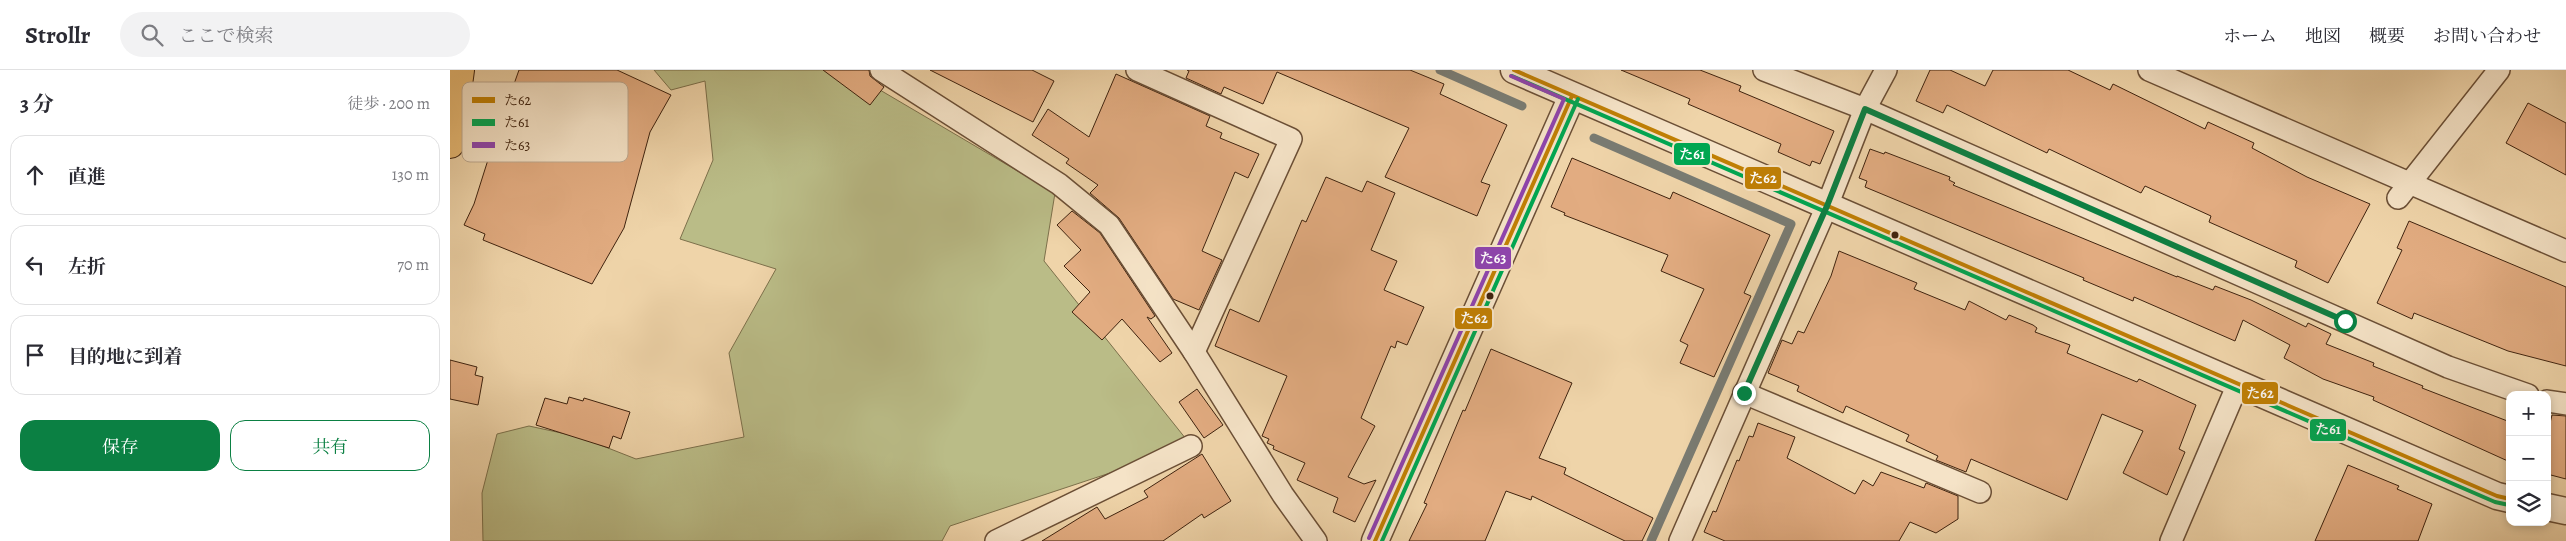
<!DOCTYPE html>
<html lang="ja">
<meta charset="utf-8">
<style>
:root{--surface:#fff;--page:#f2f2f3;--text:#2b2b33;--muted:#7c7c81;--line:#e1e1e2;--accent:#0b8043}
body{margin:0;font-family:Alegreya,"Noto Serif JP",serif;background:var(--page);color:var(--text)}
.controls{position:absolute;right:15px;bottom:15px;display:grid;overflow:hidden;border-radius:10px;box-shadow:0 2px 8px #0003}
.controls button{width:45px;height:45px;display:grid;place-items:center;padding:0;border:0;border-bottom:1px solid var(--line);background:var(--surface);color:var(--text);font:25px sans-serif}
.stop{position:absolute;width:15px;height:15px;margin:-11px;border:4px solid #0b8043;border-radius:50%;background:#fff}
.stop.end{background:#0b8043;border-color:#fff;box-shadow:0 1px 5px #0008}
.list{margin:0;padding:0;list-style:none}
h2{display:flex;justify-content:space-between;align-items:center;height:65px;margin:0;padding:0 20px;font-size:21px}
h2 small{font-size:16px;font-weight:400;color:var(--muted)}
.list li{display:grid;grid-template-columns:32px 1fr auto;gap:15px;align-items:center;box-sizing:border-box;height:80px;margin:0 10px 10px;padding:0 10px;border:1px solid var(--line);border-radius:15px}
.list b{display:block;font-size:19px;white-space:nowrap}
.list em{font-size:16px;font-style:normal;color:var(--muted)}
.actions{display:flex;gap:10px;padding:15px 20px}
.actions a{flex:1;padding:11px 0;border:1px solid var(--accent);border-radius:15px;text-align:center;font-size:18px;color:var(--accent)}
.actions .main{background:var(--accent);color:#fff}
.icon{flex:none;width:28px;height:28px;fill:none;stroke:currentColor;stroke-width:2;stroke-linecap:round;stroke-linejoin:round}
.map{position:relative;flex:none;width:2116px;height:471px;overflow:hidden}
header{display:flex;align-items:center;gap:30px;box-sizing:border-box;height:70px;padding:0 25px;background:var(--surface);border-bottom:1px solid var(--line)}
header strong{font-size:24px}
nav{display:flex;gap:28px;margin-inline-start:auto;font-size:18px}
.search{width:350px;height:45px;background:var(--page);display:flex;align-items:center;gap:12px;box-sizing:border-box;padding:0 18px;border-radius:28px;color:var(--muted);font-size:19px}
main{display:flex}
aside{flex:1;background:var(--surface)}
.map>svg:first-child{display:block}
.green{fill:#babc87;stroke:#7c704b}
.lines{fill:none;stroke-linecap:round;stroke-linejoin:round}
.stream{stroke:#797b72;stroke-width:9}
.building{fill:#e2ac81;stroke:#3f230f}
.minor-casing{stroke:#6b4f36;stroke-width:24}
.tertiary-casing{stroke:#6b4f36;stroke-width:29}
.primary-casing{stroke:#3f230f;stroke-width:30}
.minor{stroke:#f5e3c7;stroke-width:21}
.tertiary{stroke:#f5e3c7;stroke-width:26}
.primary{stroke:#e8ba74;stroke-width:28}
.bus-1-casing{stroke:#f5e3c7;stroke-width:8}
.bus-2-casing{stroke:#f5e3c7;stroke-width:8}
.bus-3-casing{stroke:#f5e3c7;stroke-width:8}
.bus-1{stroke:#c07f04;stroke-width:4}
.bus-2{stroke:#00a651;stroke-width:4}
.bus-3{stroke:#8e44ad;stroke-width:4}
.route{stroke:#0b8043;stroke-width:6}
.bus-dot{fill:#3f230f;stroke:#f5e3c7;stroke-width:2}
.key{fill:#f5e3c7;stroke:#bea990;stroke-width:1}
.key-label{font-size:14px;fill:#3f230f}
.line-badge{stroke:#f5e3c7;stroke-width:2}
.badge-label{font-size:14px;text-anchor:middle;font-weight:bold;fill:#fff}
</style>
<header>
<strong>Strollr</strong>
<div class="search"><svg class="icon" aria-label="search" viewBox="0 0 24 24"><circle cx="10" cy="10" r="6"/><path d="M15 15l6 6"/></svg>ここで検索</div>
<nav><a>ホーム</a><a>地図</a><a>概要</a><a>お問い合わせ</a></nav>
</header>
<main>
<aside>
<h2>3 分<small>徒歩 · 200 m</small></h2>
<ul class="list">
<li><svg class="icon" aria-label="ahead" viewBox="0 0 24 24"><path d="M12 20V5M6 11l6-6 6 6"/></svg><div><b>直進</b></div><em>130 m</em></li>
<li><svg class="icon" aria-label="left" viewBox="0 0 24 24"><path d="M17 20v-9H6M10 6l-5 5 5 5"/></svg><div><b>左折</b></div><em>70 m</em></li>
<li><svg class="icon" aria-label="arrive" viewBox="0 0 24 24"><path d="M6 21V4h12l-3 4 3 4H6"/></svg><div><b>目的地に到着</b></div></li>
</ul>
<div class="actions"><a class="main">保存</a><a>共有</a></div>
</aside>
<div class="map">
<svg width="2116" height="471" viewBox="0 0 2116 471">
<rect width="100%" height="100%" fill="#efd4a9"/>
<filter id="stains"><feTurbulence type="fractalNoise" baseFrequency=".004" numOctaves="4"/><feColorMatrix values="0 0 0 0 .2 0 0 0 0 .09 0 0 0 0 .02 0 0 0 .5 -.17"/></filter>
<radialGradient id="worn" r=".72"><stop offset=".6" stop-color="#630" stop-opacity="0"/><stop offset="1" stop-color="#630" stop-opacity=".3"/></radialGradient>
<polygon class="green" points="204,0 410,0 430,20 605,123 594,191 736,369 669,400 500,456 492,471 33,471 32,423 47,364 79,356 130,367 186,389 294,367 279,283 326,199 230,169 263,90 255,11 221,20"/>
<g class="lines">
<g class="stream">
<polyline points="990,0 1072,36"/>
<polyline points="1144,68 1341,154 1201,471"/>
</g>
</g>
<g class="building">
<polygon points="69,0 167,0 221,25 200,62 174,158 142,214 33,170 35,164 14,155 24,134 49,55 35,49 48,25 58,31"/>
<polygon points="373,0 419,0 420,6 434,17 420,35"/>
<polygon points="480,0 582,0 604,11 583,52"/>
<polygon points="737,0 960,0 994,14 990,24 1057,55 1031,112 1040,115 1027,146 935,107 959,58 827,2 813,34 774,17 771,24 736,8 739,1"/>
<polygon points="1171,0 1250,0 1291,16 1289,21 1384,61 1370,94 1362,91 1360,96 1328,82 1331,74 1238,34 1240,29"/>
<polygon points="1480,0 1500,0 1535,16 1543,0 1618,0 1660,20 1663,14 1755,59 1758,52 1804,73 1802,78 1857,107 1920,134 1878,213 1845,197 1847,191 1759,152 1761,146 1695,116 1691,123 1599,79 1597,83 1497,35 1493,43 1466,31"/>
<polygon points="666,4 760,46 756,56 772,63 770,68 809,84 798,108 785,102 752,181 772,190 749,240 723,229 669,148 640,123 648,115 616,93 619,89 582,65 598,39 639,67"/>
<polygon points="2078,33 2116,53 2116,105 2056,73"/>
<polygon points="1420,79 1434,84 1435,82 1500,107 1499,110 1505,113 1503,115 1727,207 1727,206 1763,220 1765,216 1801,230 1856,257 1858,253 1881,264 1876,274 1924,293 1923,296 1973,316 1972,318 2060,352 2060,392 1923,330 1924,327 1873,309 1834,288 1840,275 1793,250 1785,271 1684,227 1683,231 1633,210 1634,208 1415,117 1417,111 1409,108"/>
<polygon points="1122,88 1220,129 1223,122 1320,165 1294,223 1301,226 1264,307 1230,293 1238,275 1230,271 1254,219 1211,201 1218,185 1114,145 1115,143 1101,137"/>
<polygon points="876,107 912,122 917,111 945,123 921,180 947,191 934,220 974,237 957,275 947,271 945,278 941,276 911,348 925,356 898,407 914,414 926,410 905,452 883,442 888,428 847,410 855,393 823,379 824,376 817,373 819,369 812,366 837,306 765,276 780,239 809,252 852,150 856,152"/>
<polygon points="622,141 650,163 705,246 701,249 697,247 722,283 710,292 672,249 652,270 622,242 640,222 614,196 631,180 607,155"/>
<polygon points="1959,151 2116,217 2116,296 2058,281 1964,243 1962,249 1927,233 1952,180 1947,178"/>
<polygon points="1389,181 1467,213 1464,219 1515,240 1519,231 1556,250 1559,245 1583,255 1587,258 1585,262 1620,275 1617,283 1687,312 1689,309 1746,335 1729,379 1735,382 1717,425 1673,403 1693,361 1652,344 1617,430 1521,389 1516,402 1486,390 1488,386 1456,371 1459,365 1396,336 1393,343 1347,321 1349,316 1318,303 1332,270 1342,274 1348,261 1354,263 1381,206"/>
<polygon points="1041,279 1122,313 1089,388 1116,398 1114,404 1203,448 1192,471 1175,471 1082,426 1081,430 1056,421 1035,471 959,471 977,434 974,433 1013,340 1015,341"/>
<polygon points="0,290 27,297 25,305 33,307 28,335 0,329"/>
<polygon points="747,319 773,355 754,368 729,332"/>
<polygon points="119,327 133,331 134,328 180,342 171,369 163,366 159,378 86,355 95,328 117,334"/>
<polygon points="2102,345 2116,346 2116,409 2097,404 2097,365"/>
<polygon points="1308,353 1345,367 1337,388 1405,424 1413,410 1423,416 1431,402 1474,418 1476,413 1508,426 1508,449 1486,463 1460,452 1449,471 1275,471 1254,462 1263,441 1266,442 1287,390 1289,391 1299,366 1303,367"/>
<polygon points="752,384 781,431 754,448 752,444 713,471 592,471 647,437 655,449 698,427 694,421"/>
<polygon points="1898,395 1949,416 1947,419 1982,434 1968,471 1865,471"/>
</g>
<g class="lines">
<g class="minor-casing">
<g id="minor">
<polyline points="431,0 609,114 659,155 744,282 833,425 866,471"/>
<polyline points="687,0 841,69 744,282"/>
<polyline points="1314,0 1415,39 1998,297 2078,325"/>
<polyline points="1699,0 2116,181"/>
<polyline points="1948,128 2049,0"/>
<polyline points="1294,323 1530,422"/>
<polyline points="2097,331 2116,334"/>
<polyline points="546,471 741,376"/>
<polyline points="1230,471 1377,136 1415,39 1436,0"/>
<polyline points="1721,471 1788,314"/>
</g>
</g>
<g class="tertiary-casing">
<g id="tertiary">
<polyline points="1064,0 2047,426 2060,429"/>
<polyline points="2097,437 2116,441"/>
<polyline points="925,471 1122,26"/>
</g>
</g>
<g class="primary-casing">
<polyline id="primary" points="0,74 10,0"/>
</g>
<use href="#minor" class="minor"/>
<use href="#tertiary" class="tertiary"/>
<use href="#primary" class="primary"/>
<g class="bus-1-casing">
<g id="bus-1">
<polyline points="1064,0 2047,426 2060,429"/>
<polyline points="925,471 1122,26"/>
</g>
</g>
<g class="bus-2-casing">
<g id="bus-2">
<polyline points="1062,6 2045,432 2059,435"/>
<polyline points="932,471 1128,29"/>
</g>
</g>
<g class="bus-3-casing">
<polyline id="bus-3" points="919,468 1114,29 1061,6"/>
</g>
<use href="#bus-1" class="bus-1"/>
<use href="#bus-2" class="bus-2"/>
<use href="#bus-3" class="bus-3"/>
</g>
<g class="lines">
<polyline class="route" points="1294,323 1377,136 1415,39 1895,251"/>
</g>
<g class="bus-dot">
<circle cx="1445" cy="165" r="4.5"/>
<circle cx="1040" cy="226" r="4.5"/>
</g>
<rect x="12" y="12" width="166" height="80" rx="8" class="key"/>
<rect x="22" y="27" width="23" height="6" fill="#c07f04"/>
<rect x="22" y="49" width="23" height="7" fill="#00a651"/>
<rect x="22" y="72" width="23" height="6" fill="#8e44ad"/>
<g class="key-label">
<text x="54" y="35">た62</text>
<text x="54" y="57">た61</text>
<text x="54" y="80">た63</text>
</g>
<g class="line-badge">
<rect x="1223" y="72" width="38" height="24" rx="5" fill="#00a651"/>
<rect x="1294" y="96" width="38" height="24" rx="5" fill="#c07f04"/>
<rect x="1024" y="176" width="38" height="24" rx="5" fill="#8e44ad"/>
<rect x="1004" y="237" width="39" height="23" rx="5" fill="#c07f04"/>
<rect x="1791" y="311" width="38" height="24" rx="5" fill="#c07f04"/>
<rect x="1859" y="348" width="38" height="24" rx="5" fill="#00a651"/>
</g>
<g class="badge-label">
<text x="1242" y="89">た61</text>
<text x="1313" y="113">た62</text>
<text x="1043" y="193">た63</text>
<text x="1024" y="253">た62</text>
<text x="1810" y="328">た62</text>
<text x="1878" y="364">た61</text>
</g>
<rect width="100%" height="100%" filter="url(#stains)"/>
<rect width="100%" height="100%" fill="url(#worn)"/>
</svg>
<div class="controls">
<button>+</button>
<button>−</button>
<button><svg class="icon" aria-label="layers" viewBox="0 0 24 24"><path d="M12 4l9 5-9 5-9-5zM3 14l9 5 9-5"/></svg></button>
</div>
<div class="stop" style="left:1895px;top:251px"></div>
<div class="stop end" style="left:1294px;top:323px"></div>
</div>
</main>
